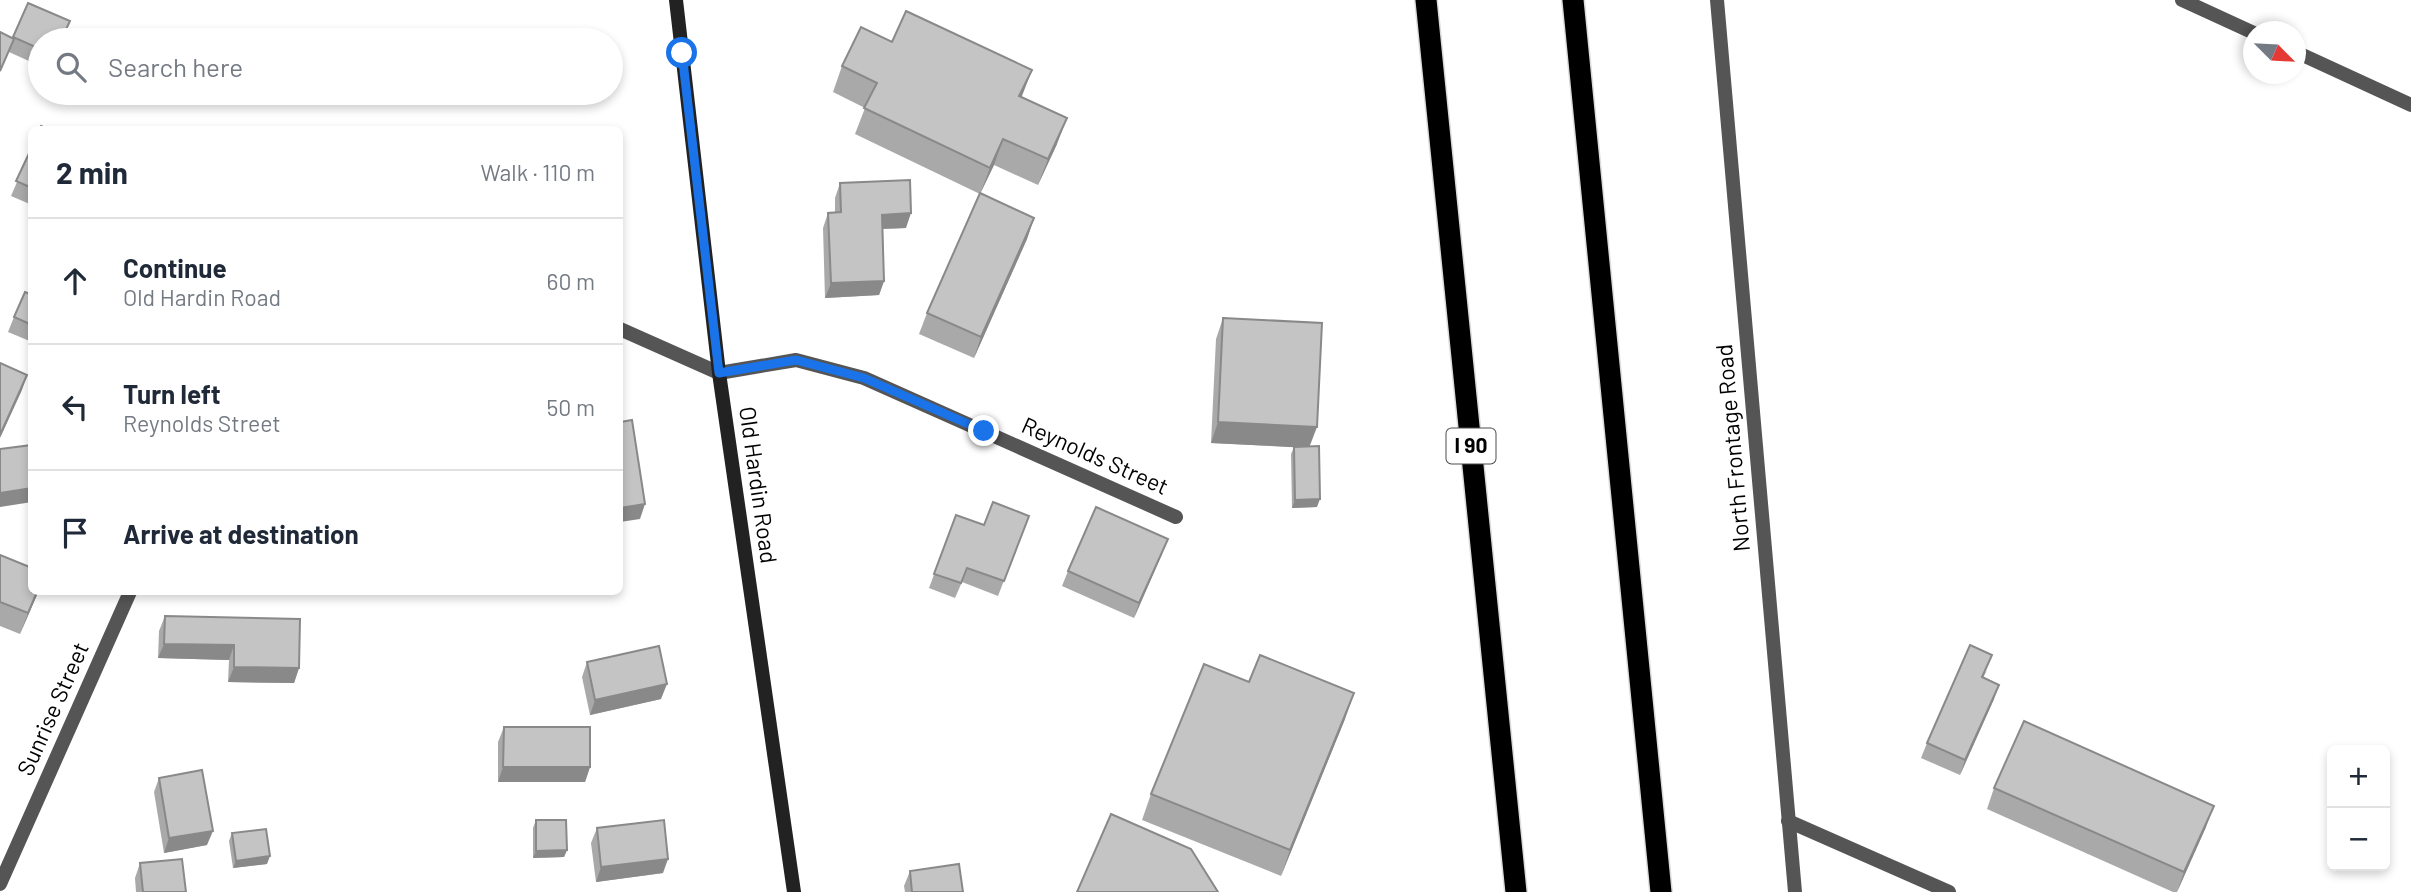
<!DOCTYPE html>
<meta charset="utf-8">
<style>
:root{--surface:#fff;--page:#f6f6f7;--text:#1f2937;--muted:#747a83;--line:#e0e1e3}
body{margin:0;font-family:Barlow,sans-serif;background:var(--page);color:var(--text)}
.controls{position:absolute;right:21px;bottom:21px;display:grid;overflow:hidden;border-radius:10px;box-shadow:0 4px 10px #0003}
.controls button{width:63px;height:63px;display:grid;place-items:center;padding:0;border:0;border-bottom:2px solid var(--line);background:var(--surface);color:var(--text);font:35px sans-serif}
.compass{position:absolute;left:2243px;top:21px;width:63px;height:63px;border-radius:50%;background:var(--surface);box-shadow:0 4px 10px #0003;rotate:114deg}
.stop{position:absolute;width:21px;height:21px;margin:-16px;border:5px solid #1a73e8;border-radius:50%;background:#fff}
.stop.end{background:#1a73e8;border-color:#fff;box-shadow:0 2px 7px #0008}
.list{margin:0;padding:0;list-style:none}
h2{display:flex;justify-content:space-between;align-items:center;height:91px;margin:0;padding:0 28px;font-size:30px}
h2 small{font-size:23px;font-weight:400;color:var(--muted)}
.list li{display:grid;grid-template-columns:46px 1fr auto;gap:21px;align-items:center;box-sizing:border-box;height:126px;padding:0 28px;border-top:2px solid var(--line)}
.list b{display:block;font-size:26px;white-space:nowrap}
.list p{margin:0;font-size:23px;white-space:nowrap;color:var(--muted)}
.list em{font-size:23px;font-style:normal;color:var(--muted)}
.icon{flex:none;width:38px;height:38px;fill:none;stroke:currentColor;stroke-width:2;stroke-linecap:round;stroke-linejoin:round}
.map{position:relative;flex:none;width:2411px;height:892px;overflow:hidden}
.search{position:absolute;background:var(--surface);box-shadow:0 4px 10px #0003;left:28px;top:28px;width:595px;height:77px;display:flex;align-items:center;gap:18px;box-sizing:border-box;padding:0 24px;border-radius:38px;color:var(--muted);font-size:26px}
.panel{position:absolute;background:var(--surface);box-shadow:0 4px 10px #0003;left:28px;top:126px;width:595px;height:469px;border-radius:10px}
.map>svg:first-child{display:block}
.lines{fill:none;stroke-linecap:round;stroke-linejoin:round}
.motorway-casing{stroke:#dbdbdb;stroke-width:24}
.service{stroke:#555;stroke-width:14}
.minor{stroke:#555;stroke-width:14}
.tertiary{stroke:#555;stroke-width:14}
.secondary{stroke:#222;stroke-width:14}
.motorway{stroke:#000;stroke-width:21}
.wall{fill:#a9a9a9}
.shaded-wall{fill:#898989}
.building{fill:#c4c4c4;stroke:#898989;stroke-width:2}
.route{stroke:#1a73e8;stroke-width:9}
.labels{text-anchor:middle;stroke-width:6;stroke-linejoin:round;paint-order:stroke}
.shield{fill:#fff;stroke:#4c4c4c;stroke-width:2}
.shield-label{font-size:21px;font-weight:bold;fill:#000}
.street-label{font-size:23px;fill:#000;stroke:#fff}
</style>
<div class="map">
<svg width="2411" height="892" viewBox="0 0 2411 892">
<rect width="100%" height="100%" fill="#fff"/>
<g class="lines">
<g class="motorway-casing">
<g id="motorway">
<polyline points="1426,0 1516,892"/>
<polyline points="1573,0 1661,892"/>
</g>
</g>
<g class="service">
<polyline points="2182,0 2254,33"/>
<polyline points="2296,52 2411,105"/>
</g>
<g class="minor">
<polyline points="620,329 719,373 796,360 864,378 1176,517"/>
<polyline points="1788,821 1949,892"/>
<polyline points="0,884 130,592"/>
</g>
<polyline class="tertiary" points="1717,0 1795,892"/>
<polyline class="secondary" points="676,0 719,373 794,892"/>
<use href="#motorway" class="motorway"/>
</g>
<g class="wall">
<polygon points="28,3 70,21 63,40 40,40 40,66 9,52 12,38"/>
<polygon points="892,42 1022,97 1057,144 1038,185 994,165 980,194 855,134 865,108 833,92 842,66"/>
<polygon points="32,147 32,205 11,196"/>
<polygon points="840,183 906,228 883,229 884,281 879,295 825,298 823,228 828,213 835,212 835,198"/>
<polygon points="1034,218 1027,239 974,358 919,334 927,313"/>
<polygon points="32,295 32,342 8,332 14,317"/>
<polygon points="1223,318 1310,446 1317,507 1292,508 1291,454 1294,447 1211,443 1216,339"/>
<polygon points="956,515 984,525 1029,516 998,596 962,582 955,598 929,588"/>
<polygon points="1162,554 1134,618 1062,586 1068,571"/>
<polygon points="0,555 38,592 20,634 0,626"/>
<polygon points="165,616 299,668 294,683 228,682 229,660 158,658 159,631"/>
<polygon points="587,662 661,699 590,715 582,677"/>
<polygon points="1987,670 1983,678 1994,699 1960,775 1921,758 1927,743"/>
<polygon points="1249,682 1345,719 1281,876 1142,820 1151,794"/>
<polygon points="504,727 590,767 585,782 498,782 498,742"/>
<polygon points="159,778 207,845 164,853 154,792"/>
<polygon points="1994,788 2206,827 2177,892 2173,892 1987,809"/>
<polygon points="536,820 567,850 564,857 533,858 533,828"/>
<polygon points="597,828 663,873 596,882 591,843"/>
<polygon points="232,833 267,864 233,868 229,841"/>
<polygon points="140,863 186,892 136,892 135,878"/>
<polygon points="910,871 963,892 905,892 904,886"/>
</g>
<g class="shaded-wall">
<polygon points="1032,70 1022,96 1010,122 1019,96"/>
<polygon points="1067,118 1057,144 1038,185 1048,159"/>
<polygon points="1003,139 994,165 980,194 990,168"/>
<polygon points="911,213 906,228 877,229 882,215"/>
<polygon points="1034,218 1027,239 974,358 981,337"/>
<polygon points="884,281 879,295 825,298 831,283"/>
<polygon points="27,375 22,390 0,438 0,435"/>
<polygon points="1218,422 1317,427 1309,448 1211,443"/>
<polygon points="32,488 32,502 0,507 0,493"/>
<polygon points="1320,499 1317,507 1292,508 1295,500"/>
<polygon points="645,504 640,519 620,522 620,508"/>
<polygon points="1168,539 1162,554 1134,618 1139,603"/>
<polygon points="37,592 37,595 20,634 28,613"/>
<polygon points="164,644 234,645 229,660 158,658"/>
<polygon points="234,667 299,668 294,683 228,682"/>
<polygon points="667,684 661,699 590,715 595,700"/>
<polygon points="1999,685 1994,699 1960,775 1965,760"/>
<polygon points="1354,693 1345,719 1281,876 1290,850"/>
<polygon points="503,767 590,767 585,782 498,782"/>
<polygon points="2214,806 2206,827 2177,892 2184,872"/>
<polygon points="213,831 207,845 164,853 169,838"/>
<polygon points="567,850 564,857 533,858 536,851"/>
<polygon points="270,856 267,864 233,868 236,861"/>
<polygon points="668,859 663,873 596,882 601,867"/>
</g>
<g class="building">
<polygon points="28,3 70,21 61,40 40,40 40,49 13,37"/>
<polygon points="906,11 1032,70 1019,96 1067,118 1048,159 1003,139 990,168 864,108 877,83 842,66 861,27 892,42"/>
<polygon points="0,32 14,39 0,71"/>
<polygon points="41,126 49,130 39,130"/>
<polygon points="32,147 32,188 16,181"/>
<polygon points="910,180 911,213 882,215 884,281 831,283 828,213 841,212 840,183"/>
<polygon points="980,193 1034,218 981,337 927,313"/>
<polygon points="25,292 32,295 32,325 14,317"/>
<polygon points="1223,318 1322,323 1317,427 1218,422"/>
<polygon points="0,363 27,375 0,435"/>
<polygon points="632,420 645,504 620,508 620,422"/>
<polygon points="32,445 32,488 0,493 0,449"/>
<polygon points="1319,446 1320,499 1295,500 1294,447"/>
<polygon points="993,502 1029,516 1004,581 967,568 961,583 934,574 956,515 984,525"/>
<polygon points="1096,507 1168,539 1139,603 1068,571"/>
<polygon points="0,555 32,568 32,592 37,592 28,613 0,602"/>
<polygon points="165,616 300,619 299,668 234,667 234,645 164,644"/>
<polygon points="1970,645 1992,655 1982,677 1999,685 1965,760 1927,743"/>
<polygon points="659,646 667,684 595,700 587,662"/>
<polygon points="1260,655 1354,693 1290,850 1151,794 1204,664 1249,682"/>
<polygon points="2024,721 2214,806 2184,872 1994,788"/>
<polygon points="504,727 590,727 590,767 503,767"/>
<polygon points="202,770 213,831 169,838 159,778"/>
<polygon points="1111,814 1191,849 1218,892 1077,892"/>
<polygon points="536,820 566,820 567,850 536,851"/>
<polygon points="664,820 668,859 601,867 597,828"/>
<polygon points="266,829 270,856 236,861 232,833"/>
<polygon points="182,859 186,892 143,892 140,863"/>
<polygon points="959,864 963,892 912,892 910,871"/>
</g>
<g class="lines">
<polyline class="route" points="682,53 719,373 796,360 864,378 984,431"/>
</g>
<g class="labels">
<rect class="shield" x="1446.5" y="428.5" width="49" height="35" rx="5"/>
<g class="shield-label">
<text x="1471" y="453">I 90</text>
</g>
<g class="street-label">
<text transform="translate(1733 448) rotate(-95)" y="8">North Frontage Road</text>
<text transform="translate(1095 456) rotate(24)" y="8">Reynolds Street</text>
<text transform="translate(758 485) rotate(82)" y="8">Old Hardin Road</text>
<text transform="translate(53 709) rotate(-66)" y="8">Sunrise Street</text>
</g>
</g>
</svg>
<div class="controls">
<button>+</button>
<button>−</button>
</div>
<svg class="compass" viewBox="-18 -18 36 36"><path d="M0-13l5 13h-10z" fill="#e53935"/><path d="M0 13l5-13h-10z" fill="#747a83"/></svg>
<div class="stop" style="left:682px;top:53px"></div>
<div class="stop end" style="left:984px;top:431px"></div>
<div class="search"><svg class="icon" aria-label="search" viewBox="0 0 24 24"><circle cx="10" cy="10" r="6"/><path d="M15 15l6 6"/></svg>Search here</div>
<section class="panel">
<h2>2 min<small>Walk · 110 m</small></h2>
<ul class="list">
<li><svg class="icon" aria-label="ahead" viewBox="0 0 24 24"><path d="M12 20V5M6 11l6-6 6 6"/></svg><div><b>Continue</b><p>Old Hardin Road</p></div><em>60 m</em></li>
<li><svg class="icon" aria-label="left" viewBox="0 0 24 24"><path d="M17 20v-9H6M10 6l-5 5 5 5"/></svg><div><b>Turn left</b><p>Reynolds Street</p></div><em>50 m</em></li>
<li><svg class="icon" aria-label="arrive" viewBox="0 0 24 24"><path d="M6 21V4h12l-3 4 3 4H6"/></svg><div><b>Arrive at destination</b></div></li>
</ul>
</section>
</div>
